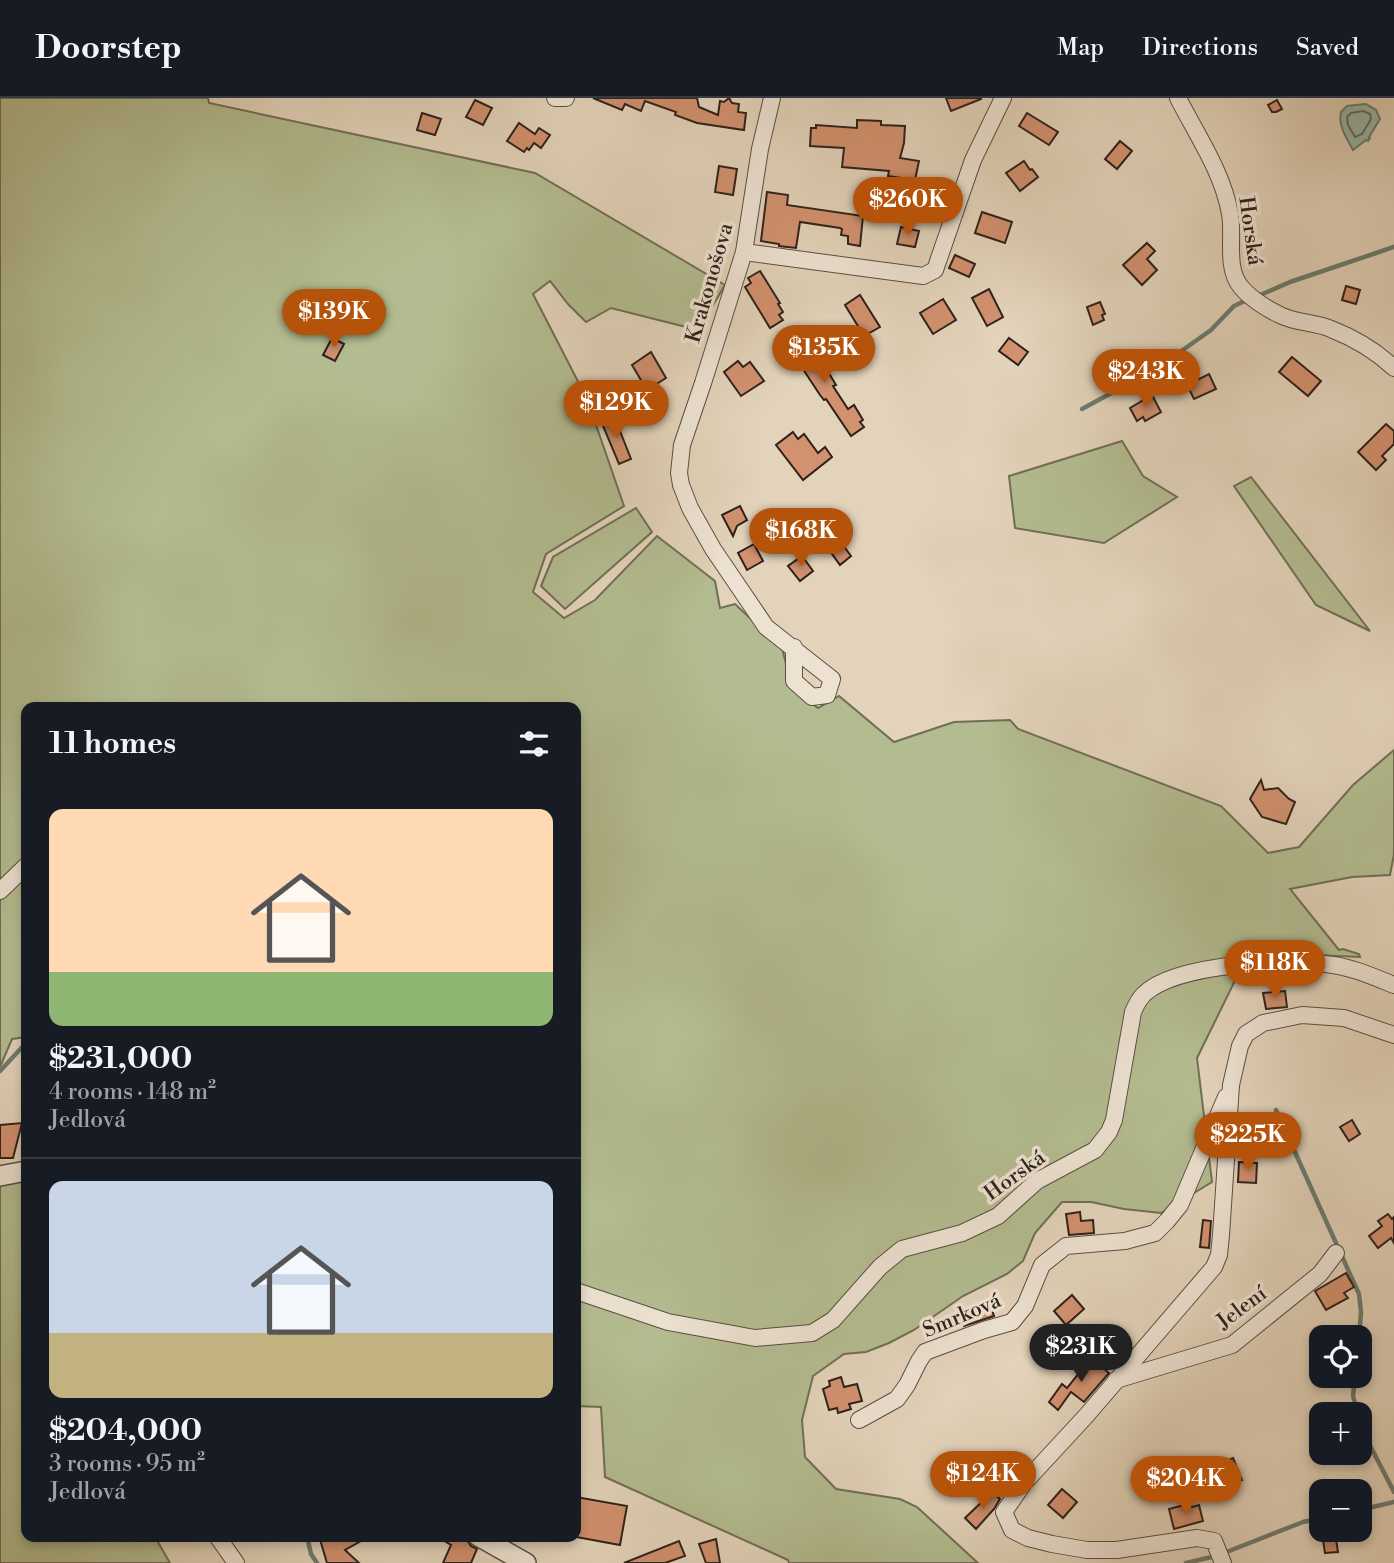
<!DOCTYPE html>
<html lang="en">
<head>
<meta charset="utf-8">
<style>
  :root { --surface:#171b24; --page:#20242c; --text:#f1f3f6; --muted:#9ea1a6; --line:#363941; --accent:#b45309 }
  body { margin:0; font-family:"Libre Bodoni",serif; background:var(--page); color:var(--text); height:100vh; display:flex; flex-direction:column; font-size:26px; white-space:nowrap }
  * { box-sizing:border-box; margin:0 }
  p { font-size:23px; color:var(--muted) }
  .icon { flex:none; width:38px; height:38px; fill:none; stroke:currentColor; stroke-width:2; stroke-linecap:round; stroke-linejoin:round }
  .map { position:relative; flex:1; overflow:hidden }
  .side { position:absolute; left:21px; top:604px; width:560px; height:840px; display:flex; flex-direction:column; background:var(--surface); border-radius:14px; box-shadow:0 4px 10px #0003 }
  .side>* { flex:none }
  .controls { position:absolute; left:1309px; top:1227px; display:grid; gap:14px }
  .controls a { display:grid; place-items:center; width:63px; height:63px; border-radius:14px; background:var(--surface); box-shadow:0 4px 10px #0003; font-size:35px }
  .price { position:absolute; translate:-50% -60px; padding:0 16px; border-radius:24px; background:var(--accent); color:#fff; font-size:23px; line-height:46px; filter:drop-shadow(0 2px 4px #0008) }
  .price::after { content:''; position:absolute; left:50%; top:42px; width:21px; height:16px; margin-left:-10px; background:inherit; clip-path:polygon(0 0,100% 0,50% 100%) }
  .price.current { background:#222; color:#fff }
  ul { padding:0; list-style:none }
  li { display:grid; align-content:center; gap:14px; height:371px; padding:0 28px }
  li+li { border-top:2px solid var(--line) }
  li span { display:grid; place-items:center; height:217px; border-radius:14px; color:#555 }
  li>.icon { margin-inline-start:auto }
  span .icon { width:126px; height:126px; fill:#fffc; stroke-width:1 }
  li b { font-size:30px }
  h2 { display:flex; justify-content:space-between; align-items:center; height:84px; padding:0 28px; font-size:30px }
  header { display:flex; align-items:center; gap:42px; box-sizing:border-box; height:98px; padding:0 35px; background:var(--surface); border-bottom:2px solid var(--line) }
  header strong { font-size:33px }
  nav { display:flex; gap:38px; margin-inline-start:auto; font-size:24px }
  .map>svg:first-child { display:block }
</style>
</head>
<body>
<header>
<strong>Doorstep</strong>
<nav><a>Map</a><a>Directions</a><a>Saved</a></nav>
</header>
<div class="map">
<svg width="1394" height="1465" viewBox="0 0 1394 1465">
  <rect width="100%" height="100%" fill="#e3d3ba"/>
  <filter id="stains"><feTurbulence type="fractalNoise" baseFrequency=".00286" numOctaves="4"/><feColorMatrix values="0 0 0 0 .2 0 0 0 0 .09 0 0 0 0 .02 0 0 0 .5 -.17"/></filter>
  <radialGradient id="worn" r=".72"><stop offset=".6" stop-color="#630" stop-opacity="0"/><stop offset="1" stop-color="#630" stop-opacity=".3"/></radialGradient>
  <g fill="#b3bc90" stroke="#706e56" stroke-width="2">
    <polygon points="0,0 208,0 209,5 535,75 725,187 698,232 611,210 586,224 568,206 550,183 533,196 587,301 624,408 546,456 533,494 564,520 595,502 657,438 715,483 720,510 735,506 782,550 792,590 818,610 839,598 894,644 954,624 1010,622 1018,631 1221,708 1268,755 1299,749 1353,687 1394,652 1394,756 1390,777 1352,779 1290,791 1339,852 1343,851 1359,856 1360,859 1249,854 1197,960 1212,1084 1161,1115 1124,1111 1091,1104 1062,1104 1035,1135 1023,1163 1007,1176 963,1198 914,1232 889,1245 866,1254 844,1256 813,1278 802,1322 805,1359 836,1391 900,1401 917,1409 978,1465 789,1465 788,1462 605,1379 601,1309 576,1308 576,609 26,609 26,939 12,941 0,969"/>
    <polygon points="1122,343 1143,378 1177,399 1104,445 1015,430 1009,378"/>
    <polygon points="1251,379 1370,533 1316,507 1234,388"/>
    <polygon points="636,410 652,434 565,511 541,488 553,459"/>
    <polygon points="26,1081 26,1438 155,1439 170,1465 0,1465 0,1086"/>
  </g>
  <path fill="#97b9a9" stroke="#6d7c71" stroke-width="2" d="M1366 6 1376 12 1380 21 1369 39 1370 40 1368 43 1366 42 1353 52C1346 39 1338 28 1341 14L1347 8Z"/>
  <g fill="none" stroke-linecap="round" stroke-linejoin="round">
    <polygon stroke="#626d62" stroke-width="2" points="1363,13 1370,16 1371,21 1362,36 1355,39 1348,27 1347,19 1351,15"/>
    <g stroke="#6d7c71" stroke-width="4.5">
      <polyline points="1258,198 1290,184 1394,149"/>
      <polyline points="1082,311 1159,269 1211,232 1234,208 1247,202"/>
      <polyline points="0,973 26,945"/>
      <polyline points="1276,1012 1359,1196 1361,1214 1359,1239"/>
      <polyline points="1355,1278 1353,1298 1358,1316"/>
      <polyline points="1360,1323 1363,1334 1394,1394"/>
      <polyline points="1360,1412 1394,1404"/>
      <polyline points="307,1438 311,1456 317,1465"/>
      <polyline points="1224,1455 1303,1424 1321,1420"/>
      <polyline points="1186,1465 1216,1458"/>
    </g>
  </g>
  <g fill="#d2916f" stroke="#2e211c" stroke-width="2">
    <polygon points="593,0 697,0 699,9 718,17 720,3 724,4 729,0 732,5 739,6 738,14 746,15 744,32 697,25 675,17 676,14 645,3 641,13 625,6 622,12"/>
    <polygon points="946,0 981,0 981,1 951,13"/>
    <polygon points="475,2 492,10 483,27 466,19"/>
    <polygon points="1277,2 1282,11 1276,14 1272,14 1268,7"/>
    <polygon points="422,15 441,21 435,37 417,32"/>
    <polygon points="1027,15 1058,34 1049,47 1019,28"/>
    <polygon points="857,22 881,23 881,27 905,28 904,45 900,60 919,63 915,82 888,78 889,73 842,69 844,50 810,48 811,30 816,30 816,27 857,30"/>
    <polygon points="519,25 535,36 539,30 550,37 541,50 534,45 529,52 527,50 524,54 507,43"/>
    <polygon points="1120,43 1132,53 1117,71 1105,61"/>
    <polygon points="1024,63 1030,72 1032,71 1038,79 1020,93 1006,75"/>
    <polygon points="719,68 737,71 733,97 715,94"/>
    <polygon points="767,94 788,97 787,107 863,118 860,148 848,146 848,138 841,137 842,131 840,130 800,124 796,150 779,148 779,146 761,143"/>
    <polygon points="982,114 1012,124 1005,145 975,135"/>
    <polygon points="901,129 919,133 915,149 897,146"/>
    <polygon points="1147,145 1155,153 1147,161 1157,172 1142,187 1123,167"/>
    <polygon points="955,157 975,166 969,179 949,170"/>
    <polygon points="760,173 780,205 778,206 783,214 779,217 783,222 770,230 745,189 751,185 748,180"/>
    <polygon points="1346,188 1360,192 1356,206 1342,202"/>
    <polygon points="989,191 1003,219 987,228 972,200"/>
    <polygon points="860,197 880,229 864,238 845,207"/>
    <polygon points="943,201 956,222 933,236 920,215"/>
    <polygon points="1100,204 1105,216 1102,217 1104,222 1093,227 1087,209"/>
    <polygon points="800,236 809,251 806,253 822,275 827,272 836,287 833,288 848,311 854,307 863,322 860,324 864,329 851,338 826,301 824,302 820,297 799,265 797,267 784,247"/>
    <polygon points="332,240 344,246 335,263 323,257"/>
    <polygon points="1009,240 1028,254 1018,267 999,253"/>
    <polygon points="651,254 666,280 647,292 632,267"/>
    <polygon points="1147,254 1155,268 1143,275 1135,262"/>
    <polygon points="1292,259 1321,283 1308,298 1279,274"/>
    <polygon points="738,263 743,269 750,264 764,283 741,298 724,274"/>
    <polygon points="1209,276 1216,291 1194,301 1187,287"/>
    <polygon points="1152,297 1161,314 1145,323 1143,319 1137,323 1130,310"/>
    <polygon points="614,318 631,361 619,366 601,323"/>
    <polygon points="1386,326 1394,333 1394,346 1382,358 1386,362 1376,372 1358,354"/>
    <polygon points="793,334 798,341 804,336 818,355 825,349 832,359 803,382 776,347"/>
    <polygon points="740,408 747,422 737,428 733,438 722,417"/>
    <polygon points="832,432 851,458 840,467 827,449 830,447 824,439"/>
    <polygon points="754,446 763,463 747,472 738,455"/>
    <polygon points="802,458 813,473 800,483 788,468"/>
    <polygon points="1261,682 1264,692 1278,690 1289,701 1295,704 1286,726 1262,719 1250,701"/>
    <polygon points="1285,893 1287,909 1266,911 1263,895"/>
    <polygon points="1352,1022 1360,1036 1349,1043 1340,1029"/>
    <polygon points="22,1025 13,1060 0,1060 0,1027"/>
    <polygon points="1239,1064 1257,1065 1256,1085 1238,1084"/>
    <polygon points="1080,1114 1081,1123 1093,1122 1094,1135 1069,1137 1066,1116"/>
    <polygon points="1388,1116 1392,1121 1394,1119 1394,1145 1391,1140 1378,1150 1369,1138 1382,1128 1378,1123"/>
    <polygon points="1203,1122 1211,1123 1209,1150 1200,1149"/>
    <polygon points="1346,1175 1354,1189 1344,1195 1348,1200 1326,1212 1315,1193"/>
    <polygon points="1072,1197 1084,1211 1066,1227 1054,1213"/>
    <polygon points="991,1209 994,1218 964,1228 961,1218"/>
    <polygon points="1091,1260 1109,1275 1084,1304 1071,1294 1058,1312 1049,1304 1062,1286 1067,1290"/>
    <polygon points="841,1279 844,1289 857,1286 862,1303 849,1306 851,1311 838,1315 837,1310 829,1312 823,1291 830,1288 829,1283"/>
    <polygon points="1233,1360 1242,1382 1213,1396 1205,1379 1219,1372 1217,1367"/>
    <polygon points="1062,1391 1077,1404 1063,1420 1048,1407"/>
    <polygon points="992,1394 1000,1401 994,1411 976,1431 965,1420"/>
    <polygon points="576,1399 627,1408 620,1447 576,1439"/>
    <polygon points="1188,1406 1190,1406 1192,1409 1199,1407 1203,1423 1174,1431 1169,1411"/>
    <polygon points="319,1438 370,1438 345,1452 359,1465 327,1465"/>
    <polygon points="436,1438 458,1438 467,1442 471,1448 477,1451 471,1465 443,1465 451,1447"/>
    <polygon points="716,1441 720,1465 706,1465 699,1446"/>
    <polygon points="1336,1441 1338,1454 1325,1455 1323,1442"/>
    <polygon points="679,1443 685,1458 665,1465 624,1465"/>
  </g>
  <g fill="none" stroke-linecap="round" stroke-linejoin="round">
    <defs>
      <g id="minor">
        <polyline points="555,0 566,0"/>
        <polyline points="772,0 760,51 744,154 703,285 682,347 679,375 681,387 690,410 713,451 766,529 832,581 827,597 812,599 794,583 794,549"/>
        <path d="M1178 0C1197 37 1223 75 1230 116 1234 139 1225 170 1241 189 1250 200 1267 211 1280 217 1295 225 1315 224 1331 231 1354 240 1376 253 1394 270"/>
        <polyline points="744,154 923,178 935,172 973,62 1003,0"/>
        <polyline points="0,793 26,768"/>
        <path d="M576 1193 668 1224 755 1240 812 1235 833 1222 880 1169 902 1151 962 1135 998 1118 1037 1083 1095 1052 1109 1034 1114 1022 1133 914C1136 907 1139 901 1144 896 1177 865 1289 860 1333 867 1354 870 1374 879 1394 887"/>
        <polyline points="1116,1282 1232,1247 1320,1176 1336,1155"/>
        <polyline points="859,1322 897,1301 907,1287 919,1263 925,1254 984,1232 1012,1224 1025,1208 1042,1167 1066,1148 1125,1143 1155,1135 1167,1123 1180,1107 1226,999"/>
        <polyline points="217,1438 236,1465"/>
        <polyline points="1223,1465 1214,1443 1197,1440 1117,1452 1087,1452 1052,1446 1028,1440 1012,1432 1004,1414 1024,1385 1086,1318 1214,1169 1219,1157 1221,1137 1231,987 1240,948 1246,936 1263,925 1302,917 1344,920 1394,937"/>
      </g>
      <g id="tertiary">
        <polyline points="0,1078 26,1073"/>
        <polyline points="478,1438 526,1465"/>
      </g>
    </defs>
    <use href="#minor" stroke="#5b4e44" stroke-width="18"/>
    <use href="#tertiary" stroke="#5b4e44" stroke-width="22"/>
    <use href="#minor" stroke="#ede2d2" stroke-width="16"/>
    <use href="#tertiary" stroke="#ede2d2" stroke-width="19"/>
  </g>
  <g text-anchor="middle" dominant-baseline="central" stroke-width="7" stroke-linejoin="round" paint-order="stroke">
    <g font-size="21" fill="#2e211c" stroke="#ede2d2">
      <text transform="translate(1250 133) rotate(82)">Horská</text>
      <text transform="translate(710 185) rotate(-74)">Krakonošova</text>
      <text transform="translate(1015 1078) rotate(-36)">Horská</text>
      <text transform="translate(1242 1210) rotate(-37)">Jelení</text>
      <text transform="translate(962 1218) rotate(-23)">Smrková</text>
    </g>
  </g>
  <rect width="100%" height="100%" filter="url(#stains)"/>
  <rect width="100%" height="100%" fill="url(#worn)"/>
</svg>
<div class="controls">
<a><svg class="icon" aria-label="locate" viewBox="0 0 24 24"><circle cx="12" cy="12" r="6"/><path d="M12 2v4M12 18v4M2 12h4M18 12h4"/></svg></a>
<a>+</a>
<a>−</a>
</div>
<b class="price" style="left:908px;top:139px">$260K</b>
<b class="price" style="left:334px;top:251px">$139K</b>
<b class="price" style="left:824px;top:287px">$135K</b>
<b class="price" style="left:1146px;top:311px">$243K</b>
<b class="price" style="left:616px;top:342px">$129K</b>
<b class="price" style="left:801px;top:470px">$168K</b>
<b class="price" style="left:1275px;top:902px">$118K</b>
<b class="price" style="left:1248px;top:1074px">$225K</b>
<b class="price current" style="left:1081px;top:1286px">$231K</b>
<b class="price" style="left:983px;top:1413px">$124K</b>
<b class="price" style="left:1186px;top:1418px">$204K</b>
<section class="side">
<h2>11 homes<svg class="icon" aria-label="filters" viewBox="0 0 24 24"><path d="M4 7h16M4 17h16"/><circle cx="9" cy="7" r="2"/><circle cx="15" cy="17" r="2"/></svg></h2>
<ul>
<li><span style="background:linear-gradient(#ffd9b3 75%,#8fb573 0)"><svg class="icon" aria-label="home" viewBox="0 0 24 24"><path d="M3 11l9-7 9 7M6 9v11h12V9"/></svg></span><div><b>$231,000</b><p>4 rooms · 148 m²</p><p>Jedlová</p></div></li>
<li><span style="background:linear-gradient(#c9d6e8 70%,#c2b280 0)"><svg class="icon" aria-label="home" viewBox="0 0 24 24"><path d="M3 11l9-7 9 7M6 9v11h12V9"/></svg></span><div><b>$204,000</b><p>3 rooms · 95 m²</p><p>Jedlová</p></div></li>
</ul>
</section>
</div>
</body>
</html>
